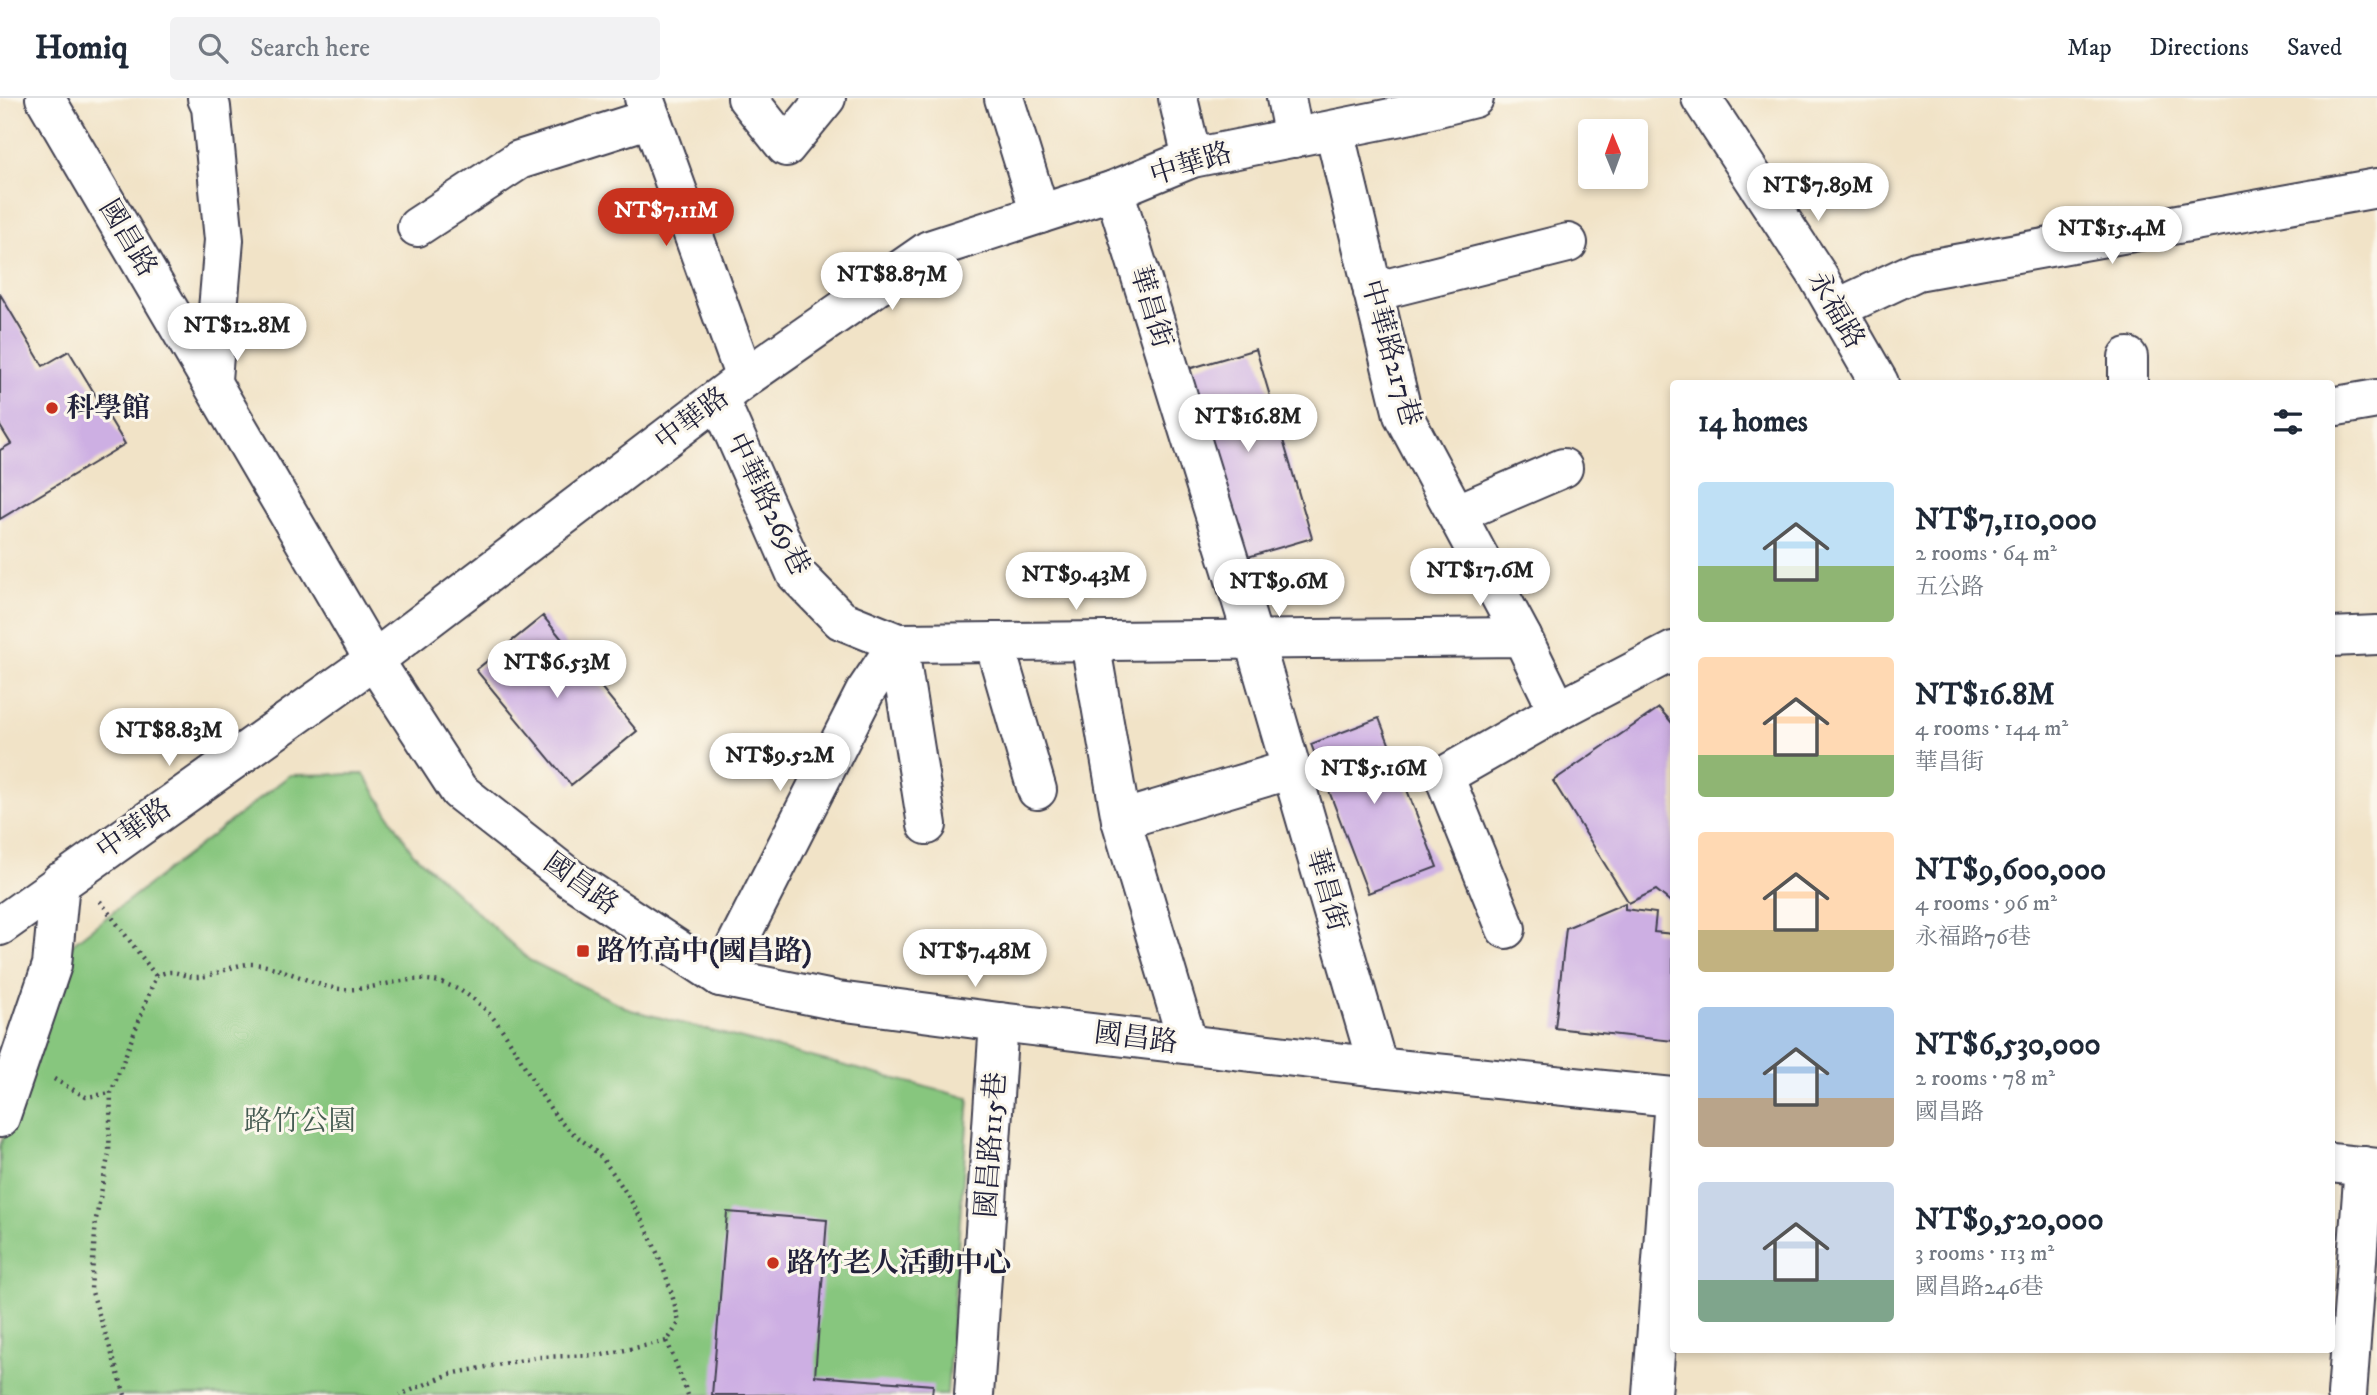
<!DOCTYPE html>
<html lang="en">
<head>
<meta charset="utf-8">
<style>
  :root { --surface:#fff; --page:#f2f2f3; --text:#1f2937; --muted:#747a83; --line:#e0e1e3; --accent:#c8321e }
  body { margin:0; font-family:"IM FELL DW Pica","Noto Serif TC",serif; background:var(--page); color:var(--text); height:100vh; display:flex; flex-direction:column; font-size:26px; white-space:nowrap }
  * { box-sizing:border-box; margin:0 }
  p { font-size:23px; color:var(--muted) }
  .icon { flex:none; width:38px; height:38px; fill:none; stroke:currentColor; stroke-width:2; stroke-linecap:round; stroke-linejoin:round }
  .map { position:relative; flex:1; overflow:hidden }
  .panel { position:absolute; left:1670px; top:282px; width:665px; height:973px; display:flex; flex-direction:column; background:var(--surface); border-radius:7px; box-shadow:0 4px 10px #0003 }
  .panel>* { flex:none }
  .needle { width:46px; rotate:359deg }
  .buttons { position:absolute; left:1578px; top:21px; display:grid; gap:14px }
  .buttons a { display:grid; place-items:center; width:70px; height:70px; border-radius:7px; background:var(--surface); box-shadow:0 4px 10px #0003; font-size:35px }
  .price { position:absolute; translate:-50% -60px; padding:0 16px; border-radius:24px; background:#fff; color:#222; font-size:23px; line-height:46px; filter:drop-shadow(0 2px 4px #0008) }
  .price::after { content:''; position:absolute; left:50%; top:42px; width:21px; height:16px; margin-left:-10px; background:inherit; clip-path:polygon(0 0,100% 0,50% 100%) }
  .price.current { background:var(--accent); color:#fff }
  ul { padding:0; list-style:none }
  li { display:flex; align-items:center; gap:21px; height:175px; padding:0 28px }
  li span { display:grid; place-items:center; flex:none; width:196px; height:140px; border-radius:7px; color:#555 }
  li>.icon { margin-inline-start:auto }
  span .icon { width:84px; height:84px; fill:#fffc; stroke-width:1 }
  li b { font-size:30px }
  h2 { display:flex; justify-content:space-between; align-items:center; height:84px; padding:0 28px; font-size:30px }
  header { display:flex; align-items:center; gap:42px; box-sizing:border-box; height:98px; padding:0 35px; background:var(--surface); border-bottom:2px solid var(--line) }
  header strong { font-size:33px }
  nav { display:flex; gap:38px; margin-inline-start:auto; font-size:24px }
  .search { width:490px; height:63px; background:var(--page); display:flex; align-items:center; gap:18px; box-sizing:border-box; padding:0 24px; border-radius:7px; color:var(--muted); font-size:26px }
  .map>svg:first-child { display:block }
</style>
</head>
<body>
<header>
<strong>Homiq</strong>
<div class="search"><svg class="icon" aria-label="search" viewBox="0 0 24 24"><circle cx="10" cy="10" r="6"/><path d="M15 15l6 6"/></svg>Search here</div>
<nav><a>Map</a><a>Directions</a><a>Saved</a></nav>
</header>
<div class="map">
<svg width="2377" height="1297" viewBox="0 0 2377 1297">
  <rect width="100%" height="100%" fill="#fbf7ec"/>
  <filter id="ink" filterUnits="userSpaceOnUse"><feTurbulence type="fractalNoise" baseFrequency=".0143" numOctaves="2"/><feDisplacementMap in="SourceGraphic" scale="14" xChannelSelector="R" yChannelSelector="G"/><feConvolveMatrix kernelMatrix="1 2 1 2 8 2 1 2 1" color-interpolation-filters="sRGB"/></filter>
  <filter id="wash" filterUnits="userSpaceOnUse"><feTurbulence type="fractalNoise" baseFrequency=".00686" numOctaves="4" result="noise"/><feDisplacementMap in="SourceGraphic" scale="28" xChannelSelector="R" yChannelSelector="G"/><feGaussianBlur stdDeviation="1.57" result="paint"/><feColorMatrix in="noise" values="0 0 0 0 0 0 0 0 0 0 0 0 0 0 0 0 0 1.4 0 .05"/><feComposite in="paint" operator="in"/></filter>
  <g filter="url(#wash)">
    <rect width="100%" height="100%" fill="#f1e3c7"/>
    <polygon fill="#87c67e" stroke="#54745c" stroke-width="2" points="364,676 413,755 529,862 631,912 969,1000 947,1297 0,1297 0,1048 72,846 290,677"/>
    <g id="blocks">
      <g fill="#cdafe3">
        <polygon points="0,196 43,268 69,253 125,346 0,421 0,352 11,346 0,328"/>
        <polygon points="1256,251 1312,440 1241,461 1185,272"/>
        <polygon points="543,518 637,633 571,687 476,572"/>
        <polygon points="1659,610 1673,626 1673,806 1656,792 1629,805 1553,683"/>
        <polygon points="1379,620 1437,769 1368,795 1311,646"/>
        <polygon points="1625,805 1625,811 1656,815 1654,834 1673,836 1673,943 1555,930 1566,830"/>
        <polygon points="727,1114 827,1122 815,1278 933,1287 932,1297 712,1297"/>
      </g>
    </g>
  </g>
  <g filter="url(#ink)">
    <use href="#blocks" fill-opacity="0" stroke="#413f50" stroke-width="2"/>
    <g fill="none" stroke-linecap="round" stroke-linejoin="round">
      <defs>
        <g id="minor">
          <polyline points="45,0 374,562 459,693 571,781 720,879 838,903 999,924 1378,969 1673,999"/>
          <polyline points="207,0 211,9 224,142 212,281"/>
          <polyline points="644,0 745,280"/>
          <polyline points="747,0 786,49 826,0"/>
          <polyline points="1004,0 1040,116"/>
          <polyline points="1178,0 1192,60"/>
          <polyline points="1286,0 1294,40"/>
          <polyline points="1701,0 1816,175 1879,285"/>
          <polyline points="1334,32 1403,317 1522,539"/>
          <polyline points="1114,92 1254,543 1378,969"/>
          <polyline points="417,129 519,62 651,20"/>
          <polyline points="1373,194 1568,145"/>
          <polyline points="1836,211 1917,173 2377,90"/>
          <polyline points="2128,285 2128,259"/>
          <polyline points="719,301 796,476 841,522 898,545 1522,539 1558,613 1673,553"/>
          <polyline points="2331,309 2377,301"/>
          <polyline points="1456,416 1563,370"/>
          <polyline points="2331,539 2377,537"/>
          <polyline points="994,544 1037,692"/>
          <polyline points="1090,544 1121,722 1188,946"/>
          <polyline points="898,545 927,727"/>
          <polyline points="1121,722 1292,671"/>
          <polyline points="0,828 374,562 745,280 929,152 1114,92 1192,60 1411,16 1474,0"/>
          <polyline points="1506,831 1444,678 1558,613"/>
          <polyline points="720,879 865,594 898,545"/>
          <polyline points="0,1020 52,867 60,784"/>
          <polyline points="2331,1065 2377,1070"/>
          <polyline points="974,1297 999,924"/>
          <polyline points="1652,1297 1673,1015"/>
          <polyline points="2347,1297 2364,1068"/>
        </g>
      </defs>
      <use href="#minor" stroke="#413f50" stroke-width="42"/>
      <g stroke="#413f50" stroke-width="4.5" stroke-dasharray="2 5" stroke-linecap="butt">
        <polyline points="100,803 156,878"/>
        <polyline points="54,981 86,999 111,995"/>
        <polyline points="667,1243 688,1297"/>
        <path d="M125 1297 91 1191 96 1121 109 1054 111 995 156 878C176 869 177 878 196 879 216 879 234 865 252 866 278 867 304 883 329 889 370 900 408 868 453 889 509 914 523 980 561 1024 573 1038 592 1047 604 1063 640 1110 667 1167 679 1225L667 1243 602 1257 539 1259 450 1276 400 1297"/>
      </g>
      <use href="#minor" stroke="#fff" stroke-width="38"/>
    </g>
  </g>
  <g fill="#c8321e" stroke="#fbf7ec" stroke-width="2.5">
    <circle cx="52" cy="310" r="7"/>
    <rect x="576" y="846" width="14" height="14" rx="3.5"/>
    <circle cx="773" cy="1165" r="7"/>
  </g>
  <g text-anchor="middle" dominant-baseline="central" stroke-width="6" stroke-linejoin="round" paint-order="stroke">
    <g font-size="28" fill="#22223b" stroke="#fbf7ec">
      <text transform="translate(1191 66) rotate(-17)">中華路</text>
      <text transform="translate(128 140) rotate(59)">國昌路</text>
      <text transform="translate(1151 209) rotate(73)">華昌街</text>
      <text transform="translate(1836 212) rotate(60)">永福路</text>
      <text transform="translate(1391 255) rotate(74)">中華路217巷</text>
      <text transform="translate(692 321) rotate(-37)">中華路</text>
      <text transform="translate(768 406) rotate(64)">中華路269巷</text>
      <text transform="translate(134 731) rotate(-35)">中華路</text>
      <text transform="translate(581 786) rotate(36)">國昌路</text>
      <text transform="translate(1327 792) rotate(74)">華昌街</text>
      <text transform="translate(1136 940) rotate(7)">國昌路</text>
      <text transform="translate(991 1047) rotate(-86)">國昌路115巷</text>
    </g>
    <g font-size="28" font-weight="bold" fill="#22223b" stroke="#fbf7ec" text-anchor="start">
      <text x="66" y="310">科學館</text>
      <text x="597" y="853">路竹高中(國昌路)</text>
      <text x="787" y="1165">路竹老人活動中心</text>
    </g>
    <g font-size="28" fill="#455b52" stroke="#fbf7ec">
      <text x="300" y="1023">路竹公園</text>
    </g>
  </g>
</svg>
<div class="buttons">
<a><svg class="needle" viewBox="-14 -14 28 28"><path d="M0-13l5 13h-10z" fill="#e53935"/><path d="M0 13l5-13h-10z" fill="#747a83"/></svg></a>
</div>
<b class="price" style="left:1818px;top:125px">NT$7.89M</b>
<b class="price current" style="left:666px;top:150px">NT$7.11M</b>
<b class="price" style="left:2112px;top:168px">NT$15.4M</b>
<b class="price" style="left:892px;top:214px">NT$8.87M</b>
<b class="price" style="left:237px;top:265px">NT$12.8M</b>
<b class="price" style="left:1248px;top:356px">NT$16.8M</b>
<b class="price" style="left:1480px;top:510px">NT$17.6M</b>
<b class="price" style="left:1076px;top:514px">NT$9.43M</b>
<b class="price" style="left:1279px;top:521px">NT$9.6M</b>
<b class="price" style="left:557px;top:602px">NT$6.53M</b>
<b class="price" style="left:169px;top:670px">NT$8.83M</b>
<b class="price" style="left:780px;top:695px">NT$9.52M</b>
<b class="price" style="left:1374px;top:708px">NT$5.16M</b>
<b class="price" style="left:975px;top:891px">NT$7.48M</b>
<section class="panel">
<h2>14 homes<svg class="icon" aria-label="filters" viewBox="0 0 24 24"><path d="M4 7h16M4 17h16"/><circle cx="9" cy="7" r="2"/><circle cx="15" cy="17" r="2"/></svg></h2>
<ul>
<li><span style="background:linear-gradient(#bfe0f5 60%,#8fb573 0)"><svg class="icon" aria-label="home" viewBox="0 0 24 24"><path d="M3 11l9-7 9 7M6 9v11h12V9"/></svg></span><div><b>NT$7,110,000</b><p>2 rooms · 64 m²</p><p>五公路</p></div></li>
<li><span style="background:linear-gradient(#ffd9b3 70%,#8fb573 0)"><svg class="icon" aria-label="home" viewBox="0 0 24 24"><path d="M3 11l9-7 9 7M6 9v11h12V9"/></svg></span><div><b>NT$16.8M</b><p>4 rooms · 144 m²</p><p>華昌街</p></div></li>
<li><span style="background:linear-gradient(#ffd9b3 70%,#c2b280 0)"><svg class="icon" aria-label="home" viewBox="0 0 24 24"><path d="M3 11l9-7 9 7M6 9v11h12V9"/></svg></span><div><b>NT$9,600,000</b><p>4 rooms · 96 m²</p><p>永福路76巷</p></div></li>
<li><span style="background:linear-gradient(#a9c7e8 65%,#b9a48a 0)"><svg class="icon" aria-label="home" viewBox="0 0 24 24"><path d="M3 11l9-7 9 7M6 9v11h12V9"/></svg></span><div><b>NT$6,530,000</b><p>2 rooms · 78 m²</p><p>國昌路</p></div></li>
<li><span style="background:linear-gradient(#c9d6e8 70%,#7fa58c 0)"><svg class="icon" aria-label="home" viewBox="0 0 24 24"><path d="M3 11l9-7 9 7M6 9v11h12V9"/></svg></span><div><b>NT$9,520,000</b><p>3 rooms · 113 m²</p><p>國昌路246巷</p></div></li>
</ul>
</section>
</div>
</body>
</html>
